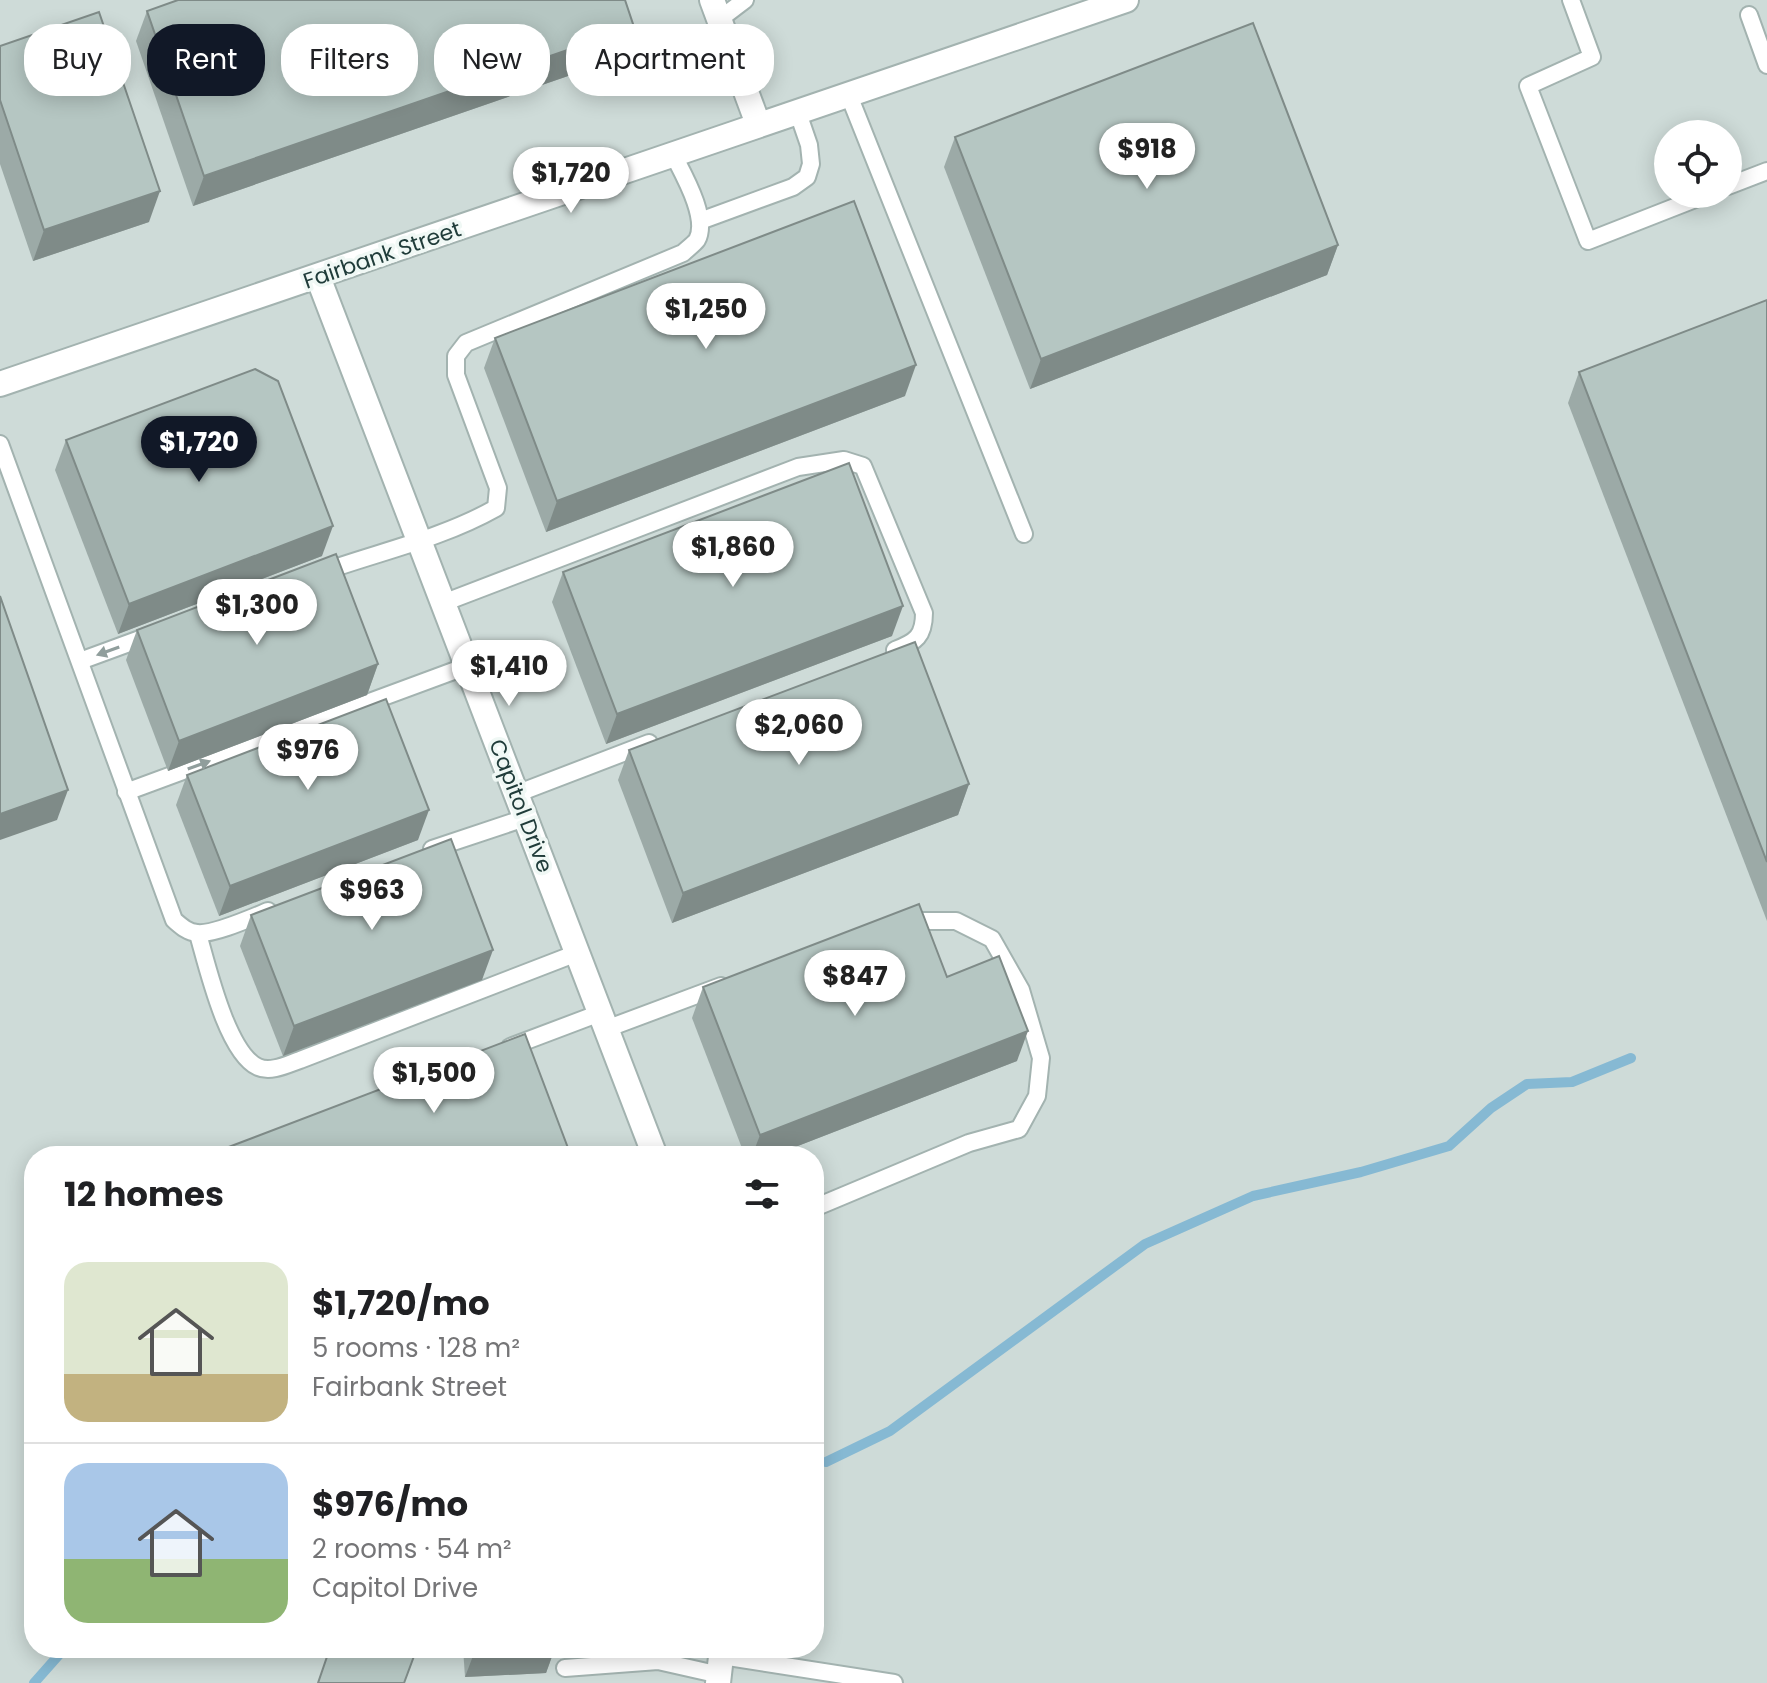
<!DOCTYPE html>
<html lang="en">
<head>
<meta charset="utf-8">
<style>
  :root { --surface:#fff; --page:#f2f2f2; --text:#202124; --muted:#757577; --line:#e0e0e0; --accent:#111827 }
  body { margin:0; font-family:Poppins,sans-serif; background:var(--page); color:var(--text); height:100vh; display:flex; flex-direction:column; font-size:30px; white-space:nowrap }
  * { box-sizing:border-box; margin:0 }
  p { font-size:26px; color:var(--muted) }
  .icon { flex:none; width:44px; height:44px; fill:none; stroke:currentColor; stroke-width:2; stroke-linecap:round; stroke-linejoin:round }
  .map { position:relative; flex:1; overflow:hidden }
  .panel { position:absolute; left:24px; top:1146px; width:800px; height:512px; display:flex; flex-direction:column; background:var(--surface); border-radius:32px; box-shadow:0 4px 20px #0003 }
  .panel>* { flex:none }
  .top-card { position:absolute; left:24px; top:24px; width:800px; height:72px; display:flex; gap:16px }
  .fabs { position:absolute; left:1654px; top:120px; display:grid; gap:16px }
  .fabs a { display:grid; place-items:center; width:88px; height:88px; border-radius:50%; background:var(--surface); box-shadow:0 4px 20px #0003; font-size:40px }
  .price { position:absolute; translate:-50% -68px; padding:0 18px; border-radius:28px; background:#fff; color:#222; font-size:26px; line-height:52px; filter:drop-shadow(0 2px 4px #0008) }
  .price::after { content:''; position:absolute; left:50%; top:48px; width:24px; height:18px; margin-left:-12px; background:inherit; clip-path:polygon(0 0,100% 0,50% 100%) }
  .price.active { background:var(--accent); color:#fff }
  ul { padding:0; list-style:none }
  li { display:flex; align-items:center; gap:24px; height:200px; padding:0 40px }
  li+li { border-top:2px solid var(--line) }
  li span { display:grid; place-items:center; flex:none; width:224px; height:160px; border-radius:24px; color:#555 }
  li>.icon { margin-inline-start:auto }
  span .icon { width:96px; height:96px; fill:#fffc; stroke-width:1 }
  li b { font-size:34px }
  h2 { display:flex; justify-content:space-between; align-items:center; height:96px; padding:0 40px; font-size:34px }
  .tag { padding:0 28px; border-radius:32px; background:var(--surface); box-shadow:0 4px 20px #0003; font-size:28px; line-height:72px }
  .tag.active { background:var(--accent); color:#fff }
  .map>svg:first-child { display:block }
</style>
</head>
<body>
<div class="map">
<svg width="1767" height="1683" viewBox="0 0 1767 1683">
  <rect width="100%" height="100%" fill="#e0ebe8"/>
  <path fill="#cedbd8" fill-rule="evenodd" d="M0 0H1767V1683H0ZM1668 134H1728V194H1668ZM34 1156H814V1648H34Z"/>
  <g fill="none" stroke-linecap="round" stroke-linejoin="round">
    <g stroke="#86b9d3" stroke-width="10">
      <polyline points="826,1462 890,1431 1145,1244 1253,1196 1361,1172 1449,1146 1491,1108 1527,1084 1572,1082 1631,1058"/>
      <polyline points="34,1683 65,1648"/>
    </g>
    <defs>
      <g id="service">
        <polyline points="1571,0 1592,57 1528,86 1588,241 1708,194"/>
        <polyline points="1749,15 1767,65"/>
        <polyline points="720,19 745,0"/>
        <polyline points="848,93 1024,534"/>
        <polyline points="1728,186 1767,171"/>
        <polyline points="700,221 793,187 807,177 811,164 809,145 797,110"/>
        <path d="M0 444 174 920C181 926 187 932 197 933 213 935 251 918 268 911"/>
        <path d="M320 573C378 552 441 539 496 508L498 488 456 375V356L466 343 683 253C686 250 694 244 697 240 709 218 683 174 673 154"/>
        <path d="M443 603 798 467 844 460 863 466 924 613C924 636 916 642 895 650"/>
        <polyline points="80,661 151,635"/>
        <polyline points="126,792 467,666"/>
        <polyline points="516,794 649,743"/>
        <polyline points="432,849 525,818"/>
        <path d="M198 934C207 965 227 1053 258 1067 271 1073 288 1064 300 1060L577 953"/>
        <polyline points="606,1029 721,986"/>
        <polyline points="510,1047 600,1013"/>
        <polyline points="814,1208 969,1143 1019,1129 1037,1096 1041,1058 1021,990 992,939 956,921 921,921 906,925"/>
        <polyline points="722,1656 894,1683"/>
        <polyline points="565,1668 658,1661 720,1675"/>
      </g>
      <g id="minor">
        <polyline points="712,0 758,124"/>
        <polyline points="318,277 655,1156"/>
        <path d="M0 384C376 257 750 125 1126 0"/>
        <polyline points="718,1683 722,1648"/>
      </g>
    </defs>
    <use href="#service" stroke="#a3b3b0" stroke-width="20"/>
    <use href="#minor" stroke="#a3b3b0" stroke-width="28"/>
    <use href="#service" stroke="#fff" stroke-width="16"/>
    <use href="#minor" stroke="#fff" stroke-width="24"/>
  </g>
  <g fill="#9caaa7">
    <polygon points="147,11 623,57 193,206 136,41"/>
    <polygon points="0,46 149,222 33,261 0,164"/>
    <polygon points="955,137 1338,245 1327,275 1030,389 944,167"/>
    <polygon points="1767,300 1767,921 1568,403 1579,372"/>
    <polygon points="495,338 905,396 546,532 484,368"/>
    <polygon points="66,440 322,556 118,634 55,470"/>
    <polygon points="563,572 892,636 606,744 552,602"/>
    <polygon points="137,630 378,664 367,695 168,771 126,660"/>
    <polygon points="629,750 969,784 958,815 672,923 618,780"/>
    <polygon points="187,775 418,840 219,916 176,805"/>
    <polygon points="251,915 482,980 283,1056 240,946"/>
    <polygon points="947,977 1017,1061 772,1156 745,1156 692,1018 703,987"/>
    <polygon points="463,1648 555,1648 546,1673 465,1677"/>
  </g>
  <g fill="#7f8b88">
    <polygon points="634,27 623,57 193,206 204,176"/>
    <polygon points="160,191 149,222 33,261 44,230"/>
    <polygon points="1338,245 1327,275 1030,389 1041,359"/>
    <polygon points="916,365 905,396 546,532 557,501"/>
    <polygon points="333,526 322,556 118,634 129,604"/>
    <polygon points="903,606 892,636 606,744 617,714"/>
    <polygon points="378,664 367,695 168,771 179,741"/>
    <polygon points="969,784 958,815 672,923 683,893"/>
    <polygon points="68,790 57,820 0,840 0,814"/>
    <polygon points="429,810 418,840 219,916 230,886"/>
    <polygon points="493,950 482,980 283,1056 294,1026"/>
    <polygon points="1028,1031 1017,1061 772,1156 752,1156 760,1135"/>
    <polygon points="476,1648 555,1648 546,1673 465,1677"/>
  </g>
  <g fill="#b5c6c2" stroke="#7f8b88" stroke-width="2">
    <polygon points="178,0 625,0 634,27 204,176 147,11"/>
    <polygon points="99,12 160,191 44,230 0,100 0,46"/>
    <polygon points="1253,23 1338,245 1041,359 955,137"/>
    <polygon points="854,201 916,365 557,501 495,338"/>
    <polygon points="1767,300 1767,862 1579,372"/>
    <polygon points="255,369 278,381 333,526 129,604 66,440"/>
    <polygon points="849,463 903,606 617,714 563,572"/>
    <polygon points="336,554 378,664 179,741 137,630"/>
    <polygon points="0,596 68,790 0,814"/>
    <polygon points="915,642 969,784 683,893 629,750"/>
    <polygon points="386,699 429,810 230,886 187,775"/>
    <polygon points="451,839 493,950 294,1026 251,915"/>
    <polygon points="919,904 947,977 999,956 1028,1031 760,1135 703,987"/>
    <polygon points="525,1034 571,1156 205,1156"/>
    <polygon points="330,1648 417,1648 404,1683 318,1683"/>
  </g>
  <defs><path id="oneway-solid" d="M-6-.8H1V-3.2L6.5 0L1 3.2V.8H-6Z" transform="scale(2)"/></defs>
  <g fill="#909e9c">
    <use href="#oneway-solid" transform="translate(108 651) rotate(160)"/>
    <use href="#oneway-solid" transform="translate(199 765) rotate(-20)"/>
  </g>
  <g text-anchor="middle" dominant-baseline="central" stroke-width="7" stroke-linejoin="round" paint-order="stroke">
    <g font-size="22" fill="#203c3a" stroke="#f0f8f5">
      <text transform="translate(382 255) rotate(-19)">Fairbank Street</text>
      <text transform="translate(521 806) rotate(69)">Capitol Drive</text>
    </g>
  </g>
</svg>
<div class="fabs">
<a><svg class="icon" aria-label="locate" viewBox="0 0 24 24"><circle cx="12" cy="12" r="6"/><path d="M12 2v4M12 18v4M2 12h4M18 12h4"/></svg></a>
</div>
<b class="price" style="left:1147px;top:191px">$918</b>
<b class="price" style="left:571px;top:215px">$1,720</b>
<b class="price" style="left:706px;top:351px">$1,250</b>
<b class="price active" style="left:199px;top:484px">$1,720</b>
<b class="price" style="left:733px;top:589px">$1,860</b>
<b class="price" style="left:257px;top:647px">$1,300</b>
<b class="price" style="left:509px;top:708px">$1,410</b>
<b class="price" style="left:799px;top:767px">$2,060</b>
<b class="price" style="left:308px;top:792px">$976</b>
<b class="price" style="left:372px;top:932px">$963</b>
<b class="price" style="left:855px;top:1018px">$847</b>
<b class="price" style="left:434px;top:1115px">$1,500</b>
<div class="top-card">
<a class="tag">Buy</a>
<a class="tag active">Rent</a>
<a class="tag">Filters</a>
<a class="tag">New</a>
<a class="tag">Apartment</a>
</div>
<section class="panel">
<h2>12 homes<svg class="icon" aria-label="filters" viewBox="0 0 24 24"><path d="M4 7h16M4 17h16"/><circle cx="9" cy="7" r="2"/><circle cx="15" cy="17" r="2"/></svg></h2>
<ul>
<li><span style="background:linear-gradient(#dfe7d0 70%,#c2b280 0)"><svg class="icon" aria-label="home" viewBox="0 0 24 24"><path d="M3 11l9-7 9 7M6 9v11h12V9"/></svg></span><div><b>$1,720/mo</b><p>5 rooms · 128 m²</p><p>Fairbank Street</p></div></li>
<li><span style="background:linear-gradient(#a9c7e8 60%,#8fb573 0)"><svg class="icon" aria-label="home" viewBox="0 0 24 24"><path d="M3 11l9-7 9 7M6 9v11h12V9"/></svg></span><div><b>$976/mo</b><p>2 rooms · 54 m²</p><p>Capitol Drive</p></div></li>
</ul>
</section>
</div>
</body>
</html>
